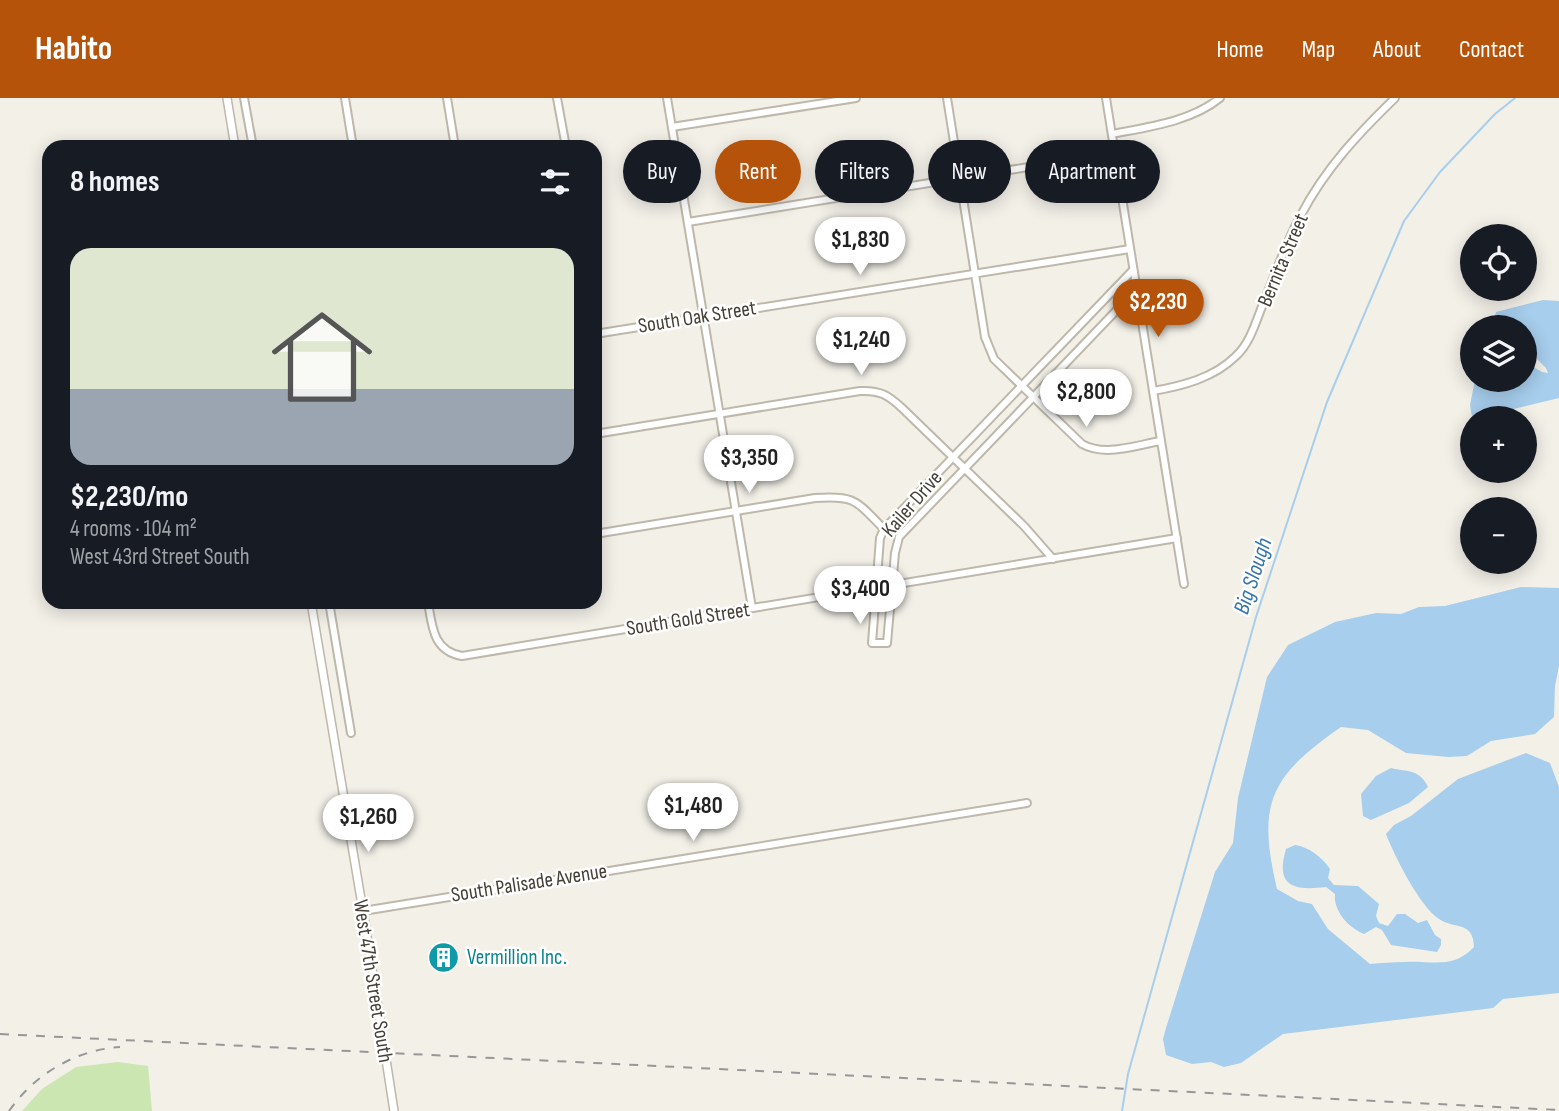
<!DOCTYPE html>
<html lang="en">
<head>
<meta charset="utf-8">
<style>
  :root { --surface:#171b24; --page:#242831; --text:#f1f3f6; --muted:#9ea1a6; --accent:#b45309 }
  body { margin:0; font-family:"Sofia Sans Condensed",sans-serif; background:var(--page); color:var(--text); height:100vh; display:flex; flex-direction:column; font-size:26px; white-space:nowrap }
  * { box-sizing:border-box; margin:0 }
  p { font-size:23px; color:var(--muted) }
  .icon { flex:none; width:38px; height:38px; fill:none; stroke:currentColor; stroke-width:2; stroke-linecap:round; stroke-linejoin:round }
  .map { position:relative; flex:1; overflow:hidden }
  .panel { position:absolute; left:42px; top:42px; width:560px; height:469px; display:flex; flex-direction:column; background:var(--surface); border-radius:21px; box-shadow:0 4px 18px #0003 }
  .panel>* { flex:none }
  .hud { position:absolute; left:623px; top:42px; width:665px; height:63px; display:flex; gap:14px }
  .buttons { position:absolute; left:1460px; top:126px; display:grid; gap:14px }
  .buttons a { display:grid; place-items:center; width:77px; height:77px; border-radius:50%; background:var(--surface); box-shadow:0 4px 18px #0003; font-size:35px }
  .price { position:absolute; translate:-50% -60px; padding:0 16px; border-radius:24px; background:#fff; color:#222; font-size:23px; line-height:46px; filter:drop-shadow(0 2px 4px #0008) }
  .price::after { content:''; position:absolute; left:50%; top:42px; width:21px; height:16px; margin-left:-10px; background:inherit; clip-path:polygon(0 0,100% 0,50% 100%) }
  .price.selected { background:var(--accent); color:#fff }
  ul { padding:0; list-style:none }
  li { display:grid; align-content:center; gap:14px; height:371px; padding:0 28px }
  li span { display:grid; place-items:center; height:217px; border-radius:21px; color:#555 }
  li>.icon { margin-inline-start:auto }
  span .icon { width:126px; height:126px; fill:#fffc; stroke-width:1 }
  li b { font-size:30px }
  h2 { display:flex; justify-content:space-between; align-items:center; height:84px; padding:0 28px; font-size:30px }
  .pill { padding:0 24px; border-radius:32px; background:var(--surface); box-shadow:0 4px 18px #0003; font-size:24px; line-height:63px }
  .pill.selected { background:var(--accent); color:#fff }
  header { display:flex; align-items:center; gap:42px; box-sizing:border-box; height:98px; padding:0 35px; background:var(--accent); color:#fff }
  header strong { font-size:33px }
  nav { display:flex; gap:38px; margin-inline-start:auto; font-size:24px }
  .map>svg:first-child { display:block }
</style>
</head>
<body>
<header>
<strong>Habito</strong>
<nav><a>Home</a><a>Map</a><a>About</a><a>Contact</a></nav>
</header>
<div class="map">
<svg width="1559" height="1013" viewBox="0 0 1559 1013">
  <rect width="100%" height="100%" fill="#f3f0e8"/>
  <polygon fill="#cce6b2" points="118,964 148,968 152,1013 22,1013 42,991 76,969"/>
  <g fill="#a7ceed">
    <polygon points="1543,202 1559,203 1559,300 1497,315 1491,320 1472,319 1470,307 1475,282 1524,282 1525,264 1542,274 1548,275 1546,270 1524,248 1524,229 1491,229 1496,214"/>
    <path d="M1521 489 1559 490V568L1555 588 1554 619 1535 636 1491 643 1467 658 1448 659 1406 655 1368 632 1341 629C1269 679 1257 706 1277 791L1298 803 1312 806 1328 831 1370 866C1381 865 1393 864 1404 864 1432 862 1452 872 1474 849 1473 822 1455 832 1439 821 1420 809 1394 757 1386 736L1394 727 1411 718 1458 681 1526 655 1550 665 1559 689V895L1503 901 1493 910 1283 936 1241 965 1224 969 1211 964 1192 966 1166 957 1163 941 1166 930 1215 774 1233 745 1238 700 1267 579 1288 547 1335 524 1376 515 1401 516 1419 509 1445 508Z"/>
    <path d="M1391 670C1407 674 1420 671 1428 689L1409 705 1371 722 1363 718 1361 696 1376 678Z"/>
    <path d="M1295 747C1309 749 1322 759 1330 771L1328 780 1334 787 1358 788 1379 806 1376 818 1379 825 1388 828 1397 816H1405L1418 825 1427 822 1435 837 1441 841V847L1437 854 1391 847 1382 832 1376 829 1364 836C1349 830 1333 813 1335 796L1326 789C1293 793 1275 788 1286 751Z"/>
  </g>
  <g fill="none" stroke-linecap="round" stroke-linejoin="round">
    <polyline stroke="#a7ceed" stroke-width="2" points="1122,1013 1128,976 1256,519 1327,304 1404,123 1440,74 1495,16 1515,0"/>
    <defs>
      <g id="minor">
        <polyline points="244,0 253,49"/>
        <polyline points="345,0 353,49"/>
        <polyline points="447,0 455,49"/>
        <polyline points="557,0 566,49"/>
        <polyline points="667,0 752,510"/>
        <path d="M947 0 985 239 994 261 1082 346C1105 359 1136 347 1161 343"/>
        <polyline points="1106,0 1184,486"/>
        <polyline points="672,29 856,0"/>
        <path d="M1112 36C1148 29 1190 24 1220 0"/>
        <polyline points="688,124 1115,55"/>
        <polyline points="1133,172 884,431 880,440 872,545 887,545 895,455 899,439 1136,192"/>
        <polyline points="595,236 1130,151"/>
        <path d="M1153 293C1182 288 1214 280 1236 258 1249 246 1255 227 1261 211 1274 180 1285 146 1301 117 1325 71 1358 36 1395 0"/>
        <path d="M595 336 860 293C880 292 888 297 902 310L1024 428 1053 461"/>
        <path d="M595 436 815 400C856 397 856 403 884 431"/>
        <polyline points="329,504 351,635"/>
        <path d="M428 504C432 528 433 553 462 558L1177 440"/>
        <polyline points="363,813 1027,705"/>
      </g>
      <g id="tertiary">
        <polyline points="227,0 235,49"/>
        <polyline points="311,504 363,813 394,1013"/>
      </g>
    </defs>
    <use href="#minor" stroke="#beb8ab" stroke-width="10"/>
    <use href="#tertiary" stroke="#beb8ab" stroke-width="10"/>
    <use href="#minor" stroke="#fff" stroke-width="6"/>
    <use href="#tertiary" stroke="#fff" stroke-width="7"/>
    <g stroke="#979797" stroke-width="2" stroke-dasharray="9 9" stroke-linecap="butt">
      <polyline points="0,936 1559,1012"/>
      <path d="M9 1013C35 976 75 952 120 949"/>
    </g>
  </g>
  <defs>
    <symbol id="building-disc" viewBox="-11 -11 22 22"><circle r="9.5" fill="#0f9aa8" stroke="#fff"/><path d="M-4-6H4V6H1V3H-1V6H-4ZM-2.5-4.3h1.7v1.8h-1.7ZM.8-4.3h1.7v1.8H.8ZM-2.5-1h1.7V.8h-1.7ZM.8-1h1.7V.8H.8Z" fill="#fff"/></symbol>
  </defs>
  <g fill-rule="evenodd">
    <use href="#building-disc" x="426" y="842" width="35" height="35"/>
  </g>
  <g text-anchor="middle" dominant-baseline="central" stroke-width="5" stroke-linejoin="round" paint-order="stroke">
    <g font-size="21" fill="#464137" stroke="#fff">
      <text transform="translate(1283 162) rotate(-67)">Bernita Street</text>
      <text transform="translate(697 219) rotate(-9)">South Oak Street</text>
      <text transform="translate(912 406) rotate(-49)">Kailer Drive</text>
      <text transform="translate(688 521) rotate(-9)">South Gold Street</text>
      <text transform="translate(529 785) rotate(-9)">South Palisade Avenue</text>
      <text transform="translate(373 883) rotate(81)">West 47th Street South</text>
    </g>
    <g font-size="21" fill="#0d838f" stroke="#fff" text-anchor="start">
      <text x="467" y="859">Vermillion Inc.</text>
    </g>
    <g font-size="23" font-style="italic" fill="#3475ae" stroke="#fff">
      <text transform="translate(1253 478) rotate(-72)">Big Slough</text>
    </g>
  </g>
</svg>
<div class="buttons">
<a><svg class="icon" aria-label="locate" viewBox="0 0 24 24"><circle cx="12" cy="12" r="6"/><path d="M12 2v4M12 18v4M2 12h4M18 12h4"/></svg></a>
<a><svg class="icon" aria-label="layers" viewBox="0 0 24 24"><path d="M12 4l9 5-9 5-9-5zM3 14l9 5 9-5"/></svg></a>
<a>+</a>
<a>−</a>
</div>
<b class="price" style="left:860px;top:179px">$1,830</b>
<b class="price selected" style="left:1158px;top:241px">$2,230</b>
<b class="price" style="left:861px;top:279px">$1,240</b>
<b class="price" style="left:1086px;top:331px">$2,800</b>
<b class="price" style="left:749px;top:397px">$3,350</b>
<b class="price" style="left:860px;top:528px">$3,400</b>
<b class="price" style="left:693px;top:745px">$1,480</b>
<b class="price" style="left:368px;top:756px">$1,260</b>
<div class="hud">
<a class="pill">Buy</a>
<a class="pill selected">Rent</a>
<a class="pill">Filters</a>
<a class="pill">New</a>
<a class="pill">Apartment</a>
</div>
<section class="panel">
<h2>8 homes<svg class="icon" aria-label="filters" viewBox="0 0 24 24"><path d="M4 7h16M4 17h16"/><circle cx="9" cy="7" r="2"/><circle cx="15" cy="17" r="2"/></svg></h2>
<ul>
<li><span style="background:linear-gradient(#dfe7d0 65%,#9aa5b1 0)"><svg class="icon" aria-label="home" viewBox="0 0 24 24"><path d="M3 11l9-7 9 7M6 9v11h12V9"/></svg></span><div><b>$2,230/mo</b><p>4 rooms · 104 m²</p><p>West 43rd Street South</p></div></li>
</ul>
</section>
</div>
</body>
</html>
